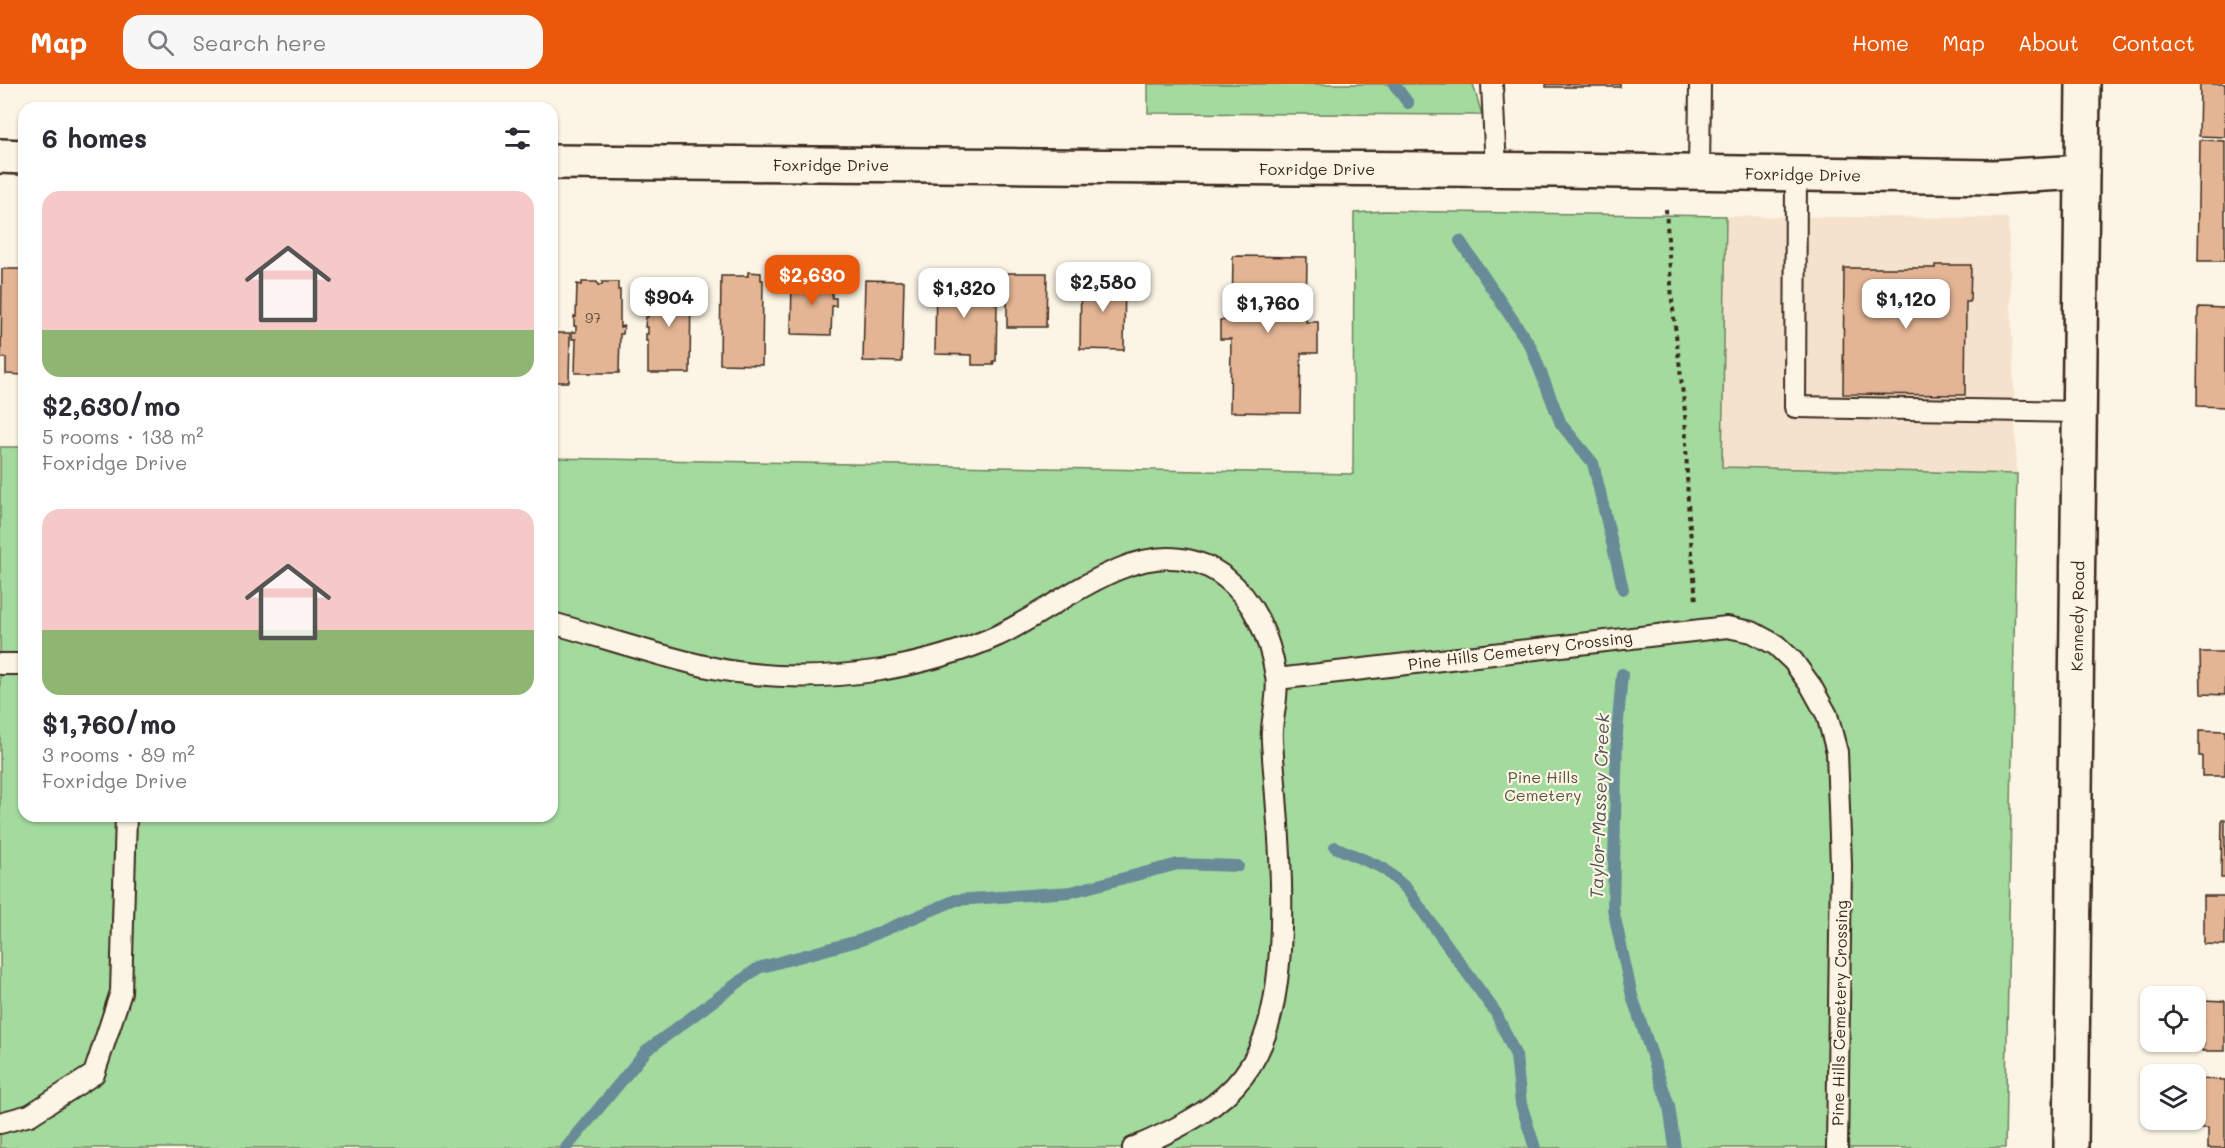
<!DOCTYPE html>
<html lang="en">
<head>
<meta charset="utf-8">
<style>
  :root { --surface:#fff; --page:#f7f7f7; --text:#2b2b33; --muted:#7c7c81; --accent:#ea580c }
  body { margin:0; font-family:Mali,sans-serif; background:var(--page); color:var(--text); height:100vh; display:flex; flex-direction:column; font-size:22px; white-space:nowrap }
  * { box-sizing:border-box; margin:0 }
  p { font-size:20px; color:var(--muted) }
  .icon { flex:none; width:33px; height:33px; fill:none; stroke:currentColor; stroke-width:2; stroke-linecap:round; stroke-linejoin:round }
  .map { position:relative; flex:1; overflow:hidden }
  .details { position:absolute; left:18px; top:18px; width:540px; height:720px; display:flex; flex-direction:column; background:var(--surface); border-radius:18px; box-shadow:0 2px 4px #0004 }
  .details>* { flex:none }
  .fabs { position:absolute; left:2140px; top:902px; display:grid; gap:12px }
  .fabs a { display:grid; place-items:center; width:66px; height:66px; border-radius:12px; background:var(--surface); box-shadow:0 2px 4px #0004; font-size:30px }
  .price { position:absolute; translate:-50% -51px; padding:0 14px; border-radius:12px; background:#fff; color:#222; font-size:20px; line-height:39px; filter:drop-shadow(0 2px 3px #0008) }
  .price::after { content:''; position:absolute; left:50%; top:36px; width:18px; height:14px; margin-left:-9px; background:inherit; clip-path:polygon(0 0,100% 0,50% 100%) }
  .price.current { background:var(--accent); color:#fff }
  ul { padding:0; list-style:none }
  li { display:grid; align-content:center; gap:12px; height:318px; padding:0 24px }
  li span { display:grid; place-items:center; height:186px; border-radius:18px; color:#555 }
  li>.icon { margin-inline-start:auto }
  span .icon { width:108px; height:108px; fill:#fffc; stroke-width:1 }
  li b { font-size:26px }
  h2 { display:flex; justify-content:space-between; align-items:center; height:72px; padding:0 24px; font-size:26px }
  header { display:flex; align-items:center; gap:36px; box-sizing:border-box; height:84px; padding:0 30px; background:var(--accent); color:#fff }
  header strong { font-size:28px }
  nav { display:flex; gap:33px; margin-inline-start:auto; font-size:21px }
  .search { width:420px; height:54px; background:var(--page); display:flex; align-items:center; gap:15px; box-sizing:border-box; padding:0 21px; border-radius:18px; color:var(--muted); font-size:22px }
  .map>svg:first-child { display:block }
</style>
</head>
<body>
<header>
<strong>Map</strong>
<div class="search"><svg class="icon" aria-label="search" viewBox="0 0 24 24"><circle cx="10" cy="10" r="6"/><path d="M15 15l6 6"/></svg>Search here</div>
<nav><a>Home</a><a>Map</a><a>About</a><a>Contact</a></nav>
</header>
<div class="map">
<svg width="2225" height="1064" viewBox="0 0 2225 1064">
  <rect width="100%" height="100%" fill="#fcf5e5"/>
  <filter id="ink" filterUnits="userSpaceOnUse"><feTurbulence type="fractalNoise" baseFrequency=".0167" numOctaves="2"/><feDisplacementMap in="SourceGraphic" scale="12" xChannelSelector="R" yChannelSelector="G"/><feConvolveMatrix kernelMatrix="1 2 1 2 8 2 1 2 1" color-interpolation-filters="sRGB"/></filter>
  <g filter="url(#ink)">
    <polygon fill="#f5e2cd" points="1726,132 2008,134 2017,390 1722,383"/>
    <g fill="#a3da9e" stroke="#6f825e" stroke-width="1.5">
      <polygon points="1148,0 1473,0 1482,31 1148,29"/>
      <polygon points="1383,127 1726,132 1722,383 2017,390 2005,1064 0,1064 0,363 24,363 24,732 552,732 552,374 1353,390 1354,129"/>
    </g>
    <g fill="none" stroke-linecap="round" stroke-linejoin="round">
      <g stroke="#698b98" stroke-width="12">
        <polyline points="1394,0 1408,19"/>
        <polyline points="1460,157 1531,263 1561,340 1593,379 1623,505"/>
        <polyline points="1622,590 1617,649 1613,825 1632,912 1669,1022 1675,1064"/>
        <polyline points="1335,763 1383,784 1406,804 1496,929 1516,972 1521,1020 1535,1064"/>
        <polyline points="566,1064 647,966 758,884 861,856 956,816 1071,808 1178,780 1238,782"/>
      </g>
    </g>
    <g fill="#e4b595" stroke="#3b2a1e" stroke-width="1.5">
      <rect x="1546" y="0" width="74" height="3"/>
      <polygon points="2200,0 2225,0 2225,53 2199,52"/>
      <polygon points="2203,56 2225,57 2225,177 2198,177 2200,57"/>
      <polygon points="1233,172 1307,173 1306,238 1318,238 1318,269 1301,269 1300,329 1230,328 1231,255 1220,255 1220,236 1232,237"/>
      <polygon points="1935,181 1971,181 1970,218 1966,218 1965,311 1843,310 1844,184 1935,184"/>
      <polygon points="2,185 24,185 24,291 6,290 6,274 1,274"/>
      <polygon points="748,188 761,189 761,196 763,196 762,281 720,280 721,192 748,192"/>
      <polygon points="936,188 976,189 975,215 994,215 995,220 997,219 996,277 993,277 994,281 972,281 972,271 935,270"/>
      <polygon points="1111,188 1125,188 1124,266 1080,265 1081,194 1111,194"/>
      <polygon points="1007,189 1047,189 1046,243 1007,243"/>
      <polygon points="826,190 832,190 832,214 836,214 836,222 832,222 831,251 791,250 792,194 826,195"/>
      <polygon points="865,196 904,197 902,278 863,277"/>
      <polygon points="582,198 597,198 598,201 602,201 602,198 618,198 618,206 620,206 620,243 624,242 623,250 620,250 619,289 575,289 576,255 572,255 572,248 576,248 576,242 574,242 574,232 576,233 577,200 582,201"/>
      <polygon points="649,200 691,200 690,289 648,289 648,257 646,257 646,250 648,250 648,243 645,243 646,233 648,233"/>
      <polygon points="2198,223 2225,224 2225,323 2197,322"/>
      <polygon points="552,249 570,249 569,298 552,298"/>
      <polygon points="2200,568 2225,568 2225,611 2201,610"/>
      <polygon points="2199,646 2225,647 2225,692 2202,692 2202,672 2199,672"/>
      <polygon points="2222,735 2225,735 2225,794 2221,794"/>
      <polygon points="2204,812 2225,812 2225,861 2204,860"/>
      <polygon points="2202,916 2225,917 2225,967 2203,967 2204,959 2201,959 2201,941 2203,941 2204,936 2202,936"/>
      <polygon points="2199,995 2225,996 2225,1064 2208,1064 2208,1044 2198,1044"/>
    </g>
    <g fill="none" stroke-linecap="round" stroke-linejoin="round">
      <defs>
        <g id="service">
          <polyline points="1492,0 1496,86"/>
          <polyline points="1699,89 1700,0"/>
          <polyline points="1796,90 1795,323 2079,328"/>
          <path d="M552 539C602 553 653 570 704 582 761 595 823 595 881 586 920 579 964 567 999 551 1040 531 1077 502 1119 485 1207 448 1263 510 1276 592 1279 609 1273 629 1272 646 1271 655 1273 665 1273 674 1278 737 1284 802 1280 866 1272 983 1239 1019 1133 1064"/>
          <polyline points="0,580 24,580"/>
          <polyline points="1277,595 1727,543 1752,548 1776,561 1793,577 1811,602 1827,631 1837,668 1841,781 1837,1064"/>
          <polyline points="0,1039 30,1031 94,990 121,908 126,732"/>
        </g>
        <g id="tertiary">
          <polyline points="0,72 24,73"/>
          <polyline points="552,78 1559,86 1994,93 2082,88"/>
        </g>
        <polyline id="secondary" points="2071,1064 2083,0"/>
      </defs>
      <use href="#service" stroke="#3b2a1e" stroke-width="24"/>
      <use href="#tertiary" stroke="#3b2a1e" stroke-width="38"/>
      <use href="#secondary" stroke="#3b2a1e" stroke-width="38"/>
      <polyline stroke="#3b2a1e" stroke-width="4" stroke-dasharray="4.5 4.5" stroke-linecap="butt" points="1666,125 1672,216 1685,328 1688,419 1696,518"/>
      <use href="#service" stroke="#fcf5e5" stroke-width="20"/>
      <use href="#tertiary" stroke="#fcf5e5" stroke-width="33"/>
      <use href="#secondary" stroke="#fcf5e5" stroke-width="33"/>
    </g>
  </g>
  <g text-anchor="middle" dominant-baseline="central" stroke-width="4.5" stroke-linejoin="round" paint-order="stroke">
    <g font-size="14" fill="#654d3c">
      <text x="593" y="233">97</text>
    </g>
    <g font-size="16" fill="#3b2a1e" stroke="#fcf5e5">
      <text x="831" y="80">Foxridge Drive</text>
      <text x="1317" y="84">Foxridge Drive</text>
      <text transform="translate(1803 90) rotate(1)">Foxridge Drive</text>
      <text transform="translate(2077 532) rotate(-89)">Kennedy Road</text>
      <text transform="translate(1520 566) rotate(-7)">Pine Hills Cemetery Crossing</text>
      <text transform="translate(1839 929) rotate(-89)">Pine Hills Cemetery Crossing</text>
    </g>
    <g font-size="16" fill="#55563e" stroke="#fcf5e5">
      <text x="1543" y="692">Pine Hills<tspan x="1543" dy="18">Cemetery</tspan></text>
    </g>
    <g font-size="18" font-style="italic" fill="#4e5251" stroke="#fcf5e5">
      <text transform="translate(1599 722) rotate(-88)">Taylor-Massey Creek</text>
    </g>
  </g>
</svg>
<div class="fabs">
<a><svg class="icon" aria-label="locate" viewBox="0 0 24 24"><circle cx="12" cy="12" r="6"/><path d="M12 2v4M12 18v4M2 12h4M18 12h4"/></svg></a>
<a><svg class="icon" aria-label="layers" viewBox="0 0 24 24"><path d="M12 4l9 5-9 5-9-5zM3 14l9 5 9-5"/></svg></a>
</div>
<b class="price current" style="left:812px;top:222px">$2,630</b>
<b class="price" style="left:1103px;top:229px">$2,580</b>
<b class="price" style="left:964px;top:235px">$1,320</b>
<b class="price" style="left:669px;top:244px">$904</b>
<b class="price" style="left:1906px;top:246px">$1,120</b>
<b class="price" style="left:1268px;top:250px">$1,760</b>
<section class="details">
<h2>6 homes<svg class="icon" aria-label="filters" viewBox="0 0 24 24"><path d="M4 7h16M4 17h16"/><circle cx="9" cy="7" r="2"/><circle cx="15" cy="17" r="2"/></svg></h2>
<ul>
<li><span style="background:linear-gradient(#f6c9c9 75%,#8fb573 0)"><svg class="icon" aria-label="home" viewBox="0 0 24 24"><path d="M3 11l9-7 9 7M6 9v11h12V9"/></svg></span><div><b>$2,630/mo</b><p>5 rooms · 138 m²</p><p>Foxridge Drive</p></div></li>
<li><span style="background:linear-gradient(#f6c9c9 65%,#8fb573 0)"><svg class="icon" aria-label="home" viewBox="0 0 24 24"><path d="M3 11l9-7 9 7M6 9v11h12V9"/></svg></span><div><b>$1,760/mo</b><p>3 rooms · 89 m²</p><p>Foxridge Drive</p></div></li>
</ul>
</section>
</div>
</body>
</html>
